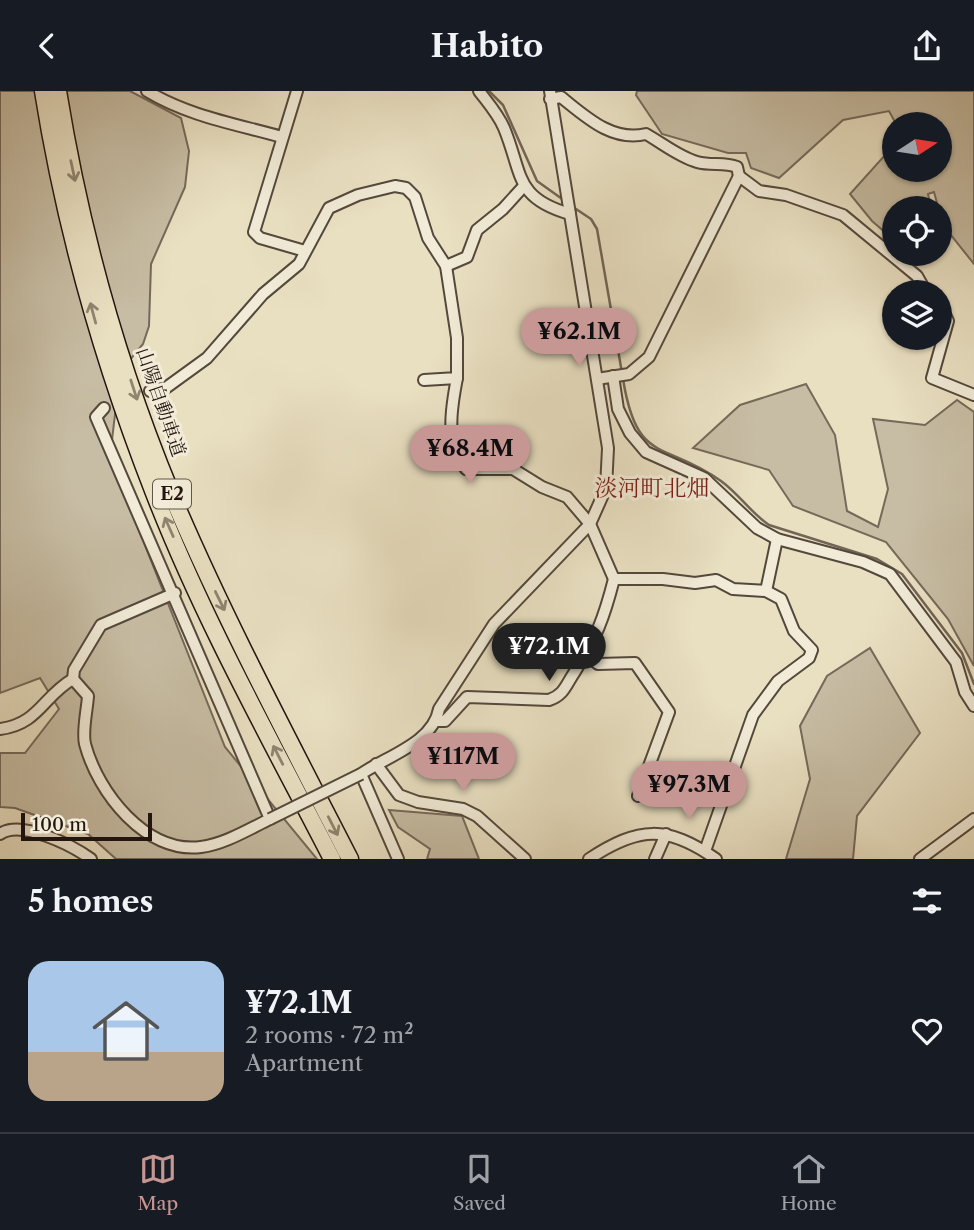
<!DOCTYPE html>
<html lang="en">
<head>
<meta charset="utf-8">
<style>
  :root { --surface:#171b24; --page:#20242c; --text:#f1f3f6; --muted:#9ea1a6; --line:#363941; --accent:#c59692 }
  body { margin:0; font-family:"Libre Caslon Text","Noto Serif JP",serif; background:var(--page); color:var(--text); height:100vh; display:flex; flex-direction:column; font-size:26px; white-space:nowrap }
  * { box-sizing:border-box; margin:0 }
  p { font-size:23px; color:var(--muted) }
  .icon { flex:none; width:38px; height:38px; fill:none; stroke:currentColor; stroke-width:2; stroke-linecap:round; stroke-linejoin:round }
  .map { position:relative; height:768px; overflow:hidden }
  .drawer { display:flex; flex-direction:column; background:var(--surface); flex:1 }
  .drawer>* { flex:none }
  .needle { width:46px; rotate:78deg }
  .fabs { position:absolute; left:882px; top:21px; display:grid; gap:14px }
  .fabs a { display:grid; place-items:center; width:70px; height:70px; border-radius:50%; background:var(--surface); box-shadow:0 2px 5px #0004; font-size:35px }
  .scale { position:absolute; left:21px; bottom:18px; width:131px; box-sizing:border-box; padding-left:7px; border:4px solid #23150f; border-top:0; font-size:19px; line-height:24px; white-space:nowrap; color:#23150f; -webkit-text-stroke:5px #f1ebd7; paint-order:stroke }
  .price { position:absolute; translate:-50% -60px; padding:0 16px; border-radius:24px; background:var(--accent); color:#111; font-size:23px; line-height:46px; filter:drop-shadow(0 2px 4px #0008) }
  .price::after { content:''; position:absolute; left:50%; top:42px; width:21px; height:16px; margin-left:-10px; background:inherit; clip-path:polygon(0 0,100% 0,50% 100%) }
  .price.selected { background:#222; color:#fff }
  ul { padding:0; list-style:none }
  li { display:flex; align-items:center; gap:21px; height:175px; padding:0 28px }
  li span { display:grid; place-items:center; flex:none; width:196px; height:140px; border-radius:21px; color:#555 }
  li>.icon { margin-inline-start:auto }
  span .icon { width:84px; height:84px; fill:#fffc; stroke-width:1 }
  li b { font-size:30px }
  h2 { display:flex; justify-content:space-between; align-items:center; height:84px; padding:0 28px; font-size:30px }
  header { display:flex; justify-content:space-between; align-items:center; height:91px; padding:0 28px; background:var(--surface); font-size:32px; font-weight:700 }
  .dock { display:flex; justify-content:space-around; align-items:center; height:98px; border-top:2px solid var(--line); background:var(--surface); font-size:19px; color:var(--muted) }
  .dock a { display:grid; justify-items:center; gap:4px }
  .dock .selected { color:var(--accent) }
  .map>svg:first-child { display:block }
</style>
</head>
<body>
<header><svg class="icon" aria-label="back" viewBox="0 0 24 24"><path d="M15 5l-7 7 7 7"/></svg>Habito<svg class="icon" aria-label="share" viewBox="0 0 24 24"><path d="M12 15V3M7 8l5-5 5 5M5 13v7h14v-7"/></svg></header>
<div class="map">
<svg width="974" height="768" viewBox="0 0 974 768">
  <rect width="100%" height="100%" fill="#e9e0c2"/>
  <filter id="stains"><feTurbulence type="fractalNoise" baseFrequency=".00286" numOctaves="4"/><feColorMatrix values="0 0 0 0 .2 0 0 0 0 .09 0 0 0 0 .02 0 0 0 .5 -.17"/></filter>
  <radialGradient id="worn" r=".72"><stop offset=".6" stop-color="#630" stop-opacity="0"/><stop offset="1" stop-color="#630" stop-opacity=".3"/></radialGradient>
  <g fill="#c7bda4" stroke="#75695a" stroke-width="2">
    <polygon points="0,0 130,0 181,27 189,60 185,96 151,173 149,235 143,253 129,270 118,298 110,366 225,656 317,768 116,768 88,743 15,717 0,716 0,662 25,662 59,618 40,587 0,602"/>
    <polygon points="637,0 974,0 974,173 943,134 934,101 928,103 931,117 894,117 894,149 872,130 850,103 894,54 894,79 940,79 940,33 896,33 889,20 843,29 779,87 751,77 746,62 728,62 662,43 636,4"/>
    <polygon points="806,293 835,344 847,420 878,436 888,398 873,328 925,334 957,309 974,321 974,575 948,528 886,451 793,415 769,379 693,357 740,314"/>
    <polygon points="870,557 920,642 857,725 853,768 786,768 810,688 800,635 827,585"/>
    <polygon points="389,719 462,725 479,768 427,768 430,758 398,736"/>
  </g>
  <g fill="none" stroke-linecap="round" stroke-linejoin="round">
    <g stroke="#726556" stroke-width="2.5">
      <polyline points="489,0 503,14 537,90 565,110"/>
      <polyline points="573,116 591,128 597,138 622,282"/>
      <path d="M623 288C637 375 664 349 721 390 739 403 751 422 769 434L877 468 902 483 962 562 974 593"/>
    </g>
    <defs>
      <g id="minor">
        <path d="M147 0C188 25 236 33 282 46"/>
        <polyline points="297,0 254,141 260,147 305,160"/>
        <path d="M479 0C488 12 498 23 504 37 523 83 514 107 570 123"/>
        <path d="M550 8 561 6C586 26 612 51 646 43 662 52 679 66 697 71 711 75 724 71 737 76L739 85"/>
        <polyline points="446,175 467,166 477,139 503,118 523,96"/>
        <polyline points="940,212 948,230 932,287 974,304"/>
        <polyline points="613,285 618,318 630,342 646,361 704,387 757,437 777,448 863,471 890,483 956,571 965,601 974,615"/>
        <path d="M457 287C451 318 445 352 466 378H513L542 396 567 406 590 433 614 488H663L695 492 716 489 733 498 766 500 781 508 794 540 812 559 809 567 778 590 753 624 705 760"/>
        <polyline points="597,288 629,283 649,266 739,85 759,100 786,104 843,124 917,185 926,201"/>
        <polyline points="150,300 167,296 207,267 263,203 299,173 329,117 358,104 395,95 406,97 415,106 428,147 446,175 457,247 457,287 424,289"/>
        <polyline points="766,500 777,448"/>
        <polyline points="587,564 598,573 635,572 669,621 638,705"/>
        <path d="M73 588 88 605C87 620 82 640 85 653 98 702 146 763 201 756 225 753 249 738 270 728L96 326 104 317"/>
        <polyline points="73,588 74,579 101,534 175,502"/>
        <path d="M437 630H445L467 606 549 609C564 604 566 594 574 582 596 548 604 527 614 488"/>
        <path d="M0 638C39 633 43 605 73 588"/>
        <polyline points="376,673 399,704 418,711 463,718 477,725 525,768"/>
        <path d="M0 743C21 728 73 755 91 768"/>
        <path d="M398 768 361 683C387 665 433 652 439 618L494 533 590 433 606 397 608 357 550 0"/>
        <path d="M589 768C639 735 667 734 716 768"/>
        <polyline points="655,768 666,743"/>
        <polyline points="920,768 974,728"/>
      </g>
      <g id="highway">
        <path d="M43 0C65 138 103 272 154 402 203 528 270 648 332 768"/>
        <path d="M58 0C80 136 118 274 171 402 224 527 288 647 350 768"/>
      </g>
    </defs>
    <use href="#minor" stroke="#54483c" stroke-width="14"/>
    <use href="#highway" stroke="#23150f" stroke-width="19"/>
    <use href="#minor" stroke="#f1ebd7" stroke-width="10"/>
    <use href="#highway" stroke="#e9e0c2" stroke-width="16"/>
    <defs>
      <polyline id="minor-bridge" points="270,728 361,683"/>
    </defs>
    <use href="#minor-bridge" stroke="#54483c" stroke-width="14" stroke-linecap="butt"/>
    <use href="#minor-bridge" stroke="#f1ebd7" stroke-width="10"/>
  </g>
  <defs><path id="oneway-shaft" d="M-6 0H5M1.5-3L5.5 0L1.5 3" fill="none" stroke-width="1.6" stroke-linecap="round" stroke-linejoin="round" transform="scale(1.75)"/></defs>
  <g stroke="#908571">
    <use href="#oneway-shaft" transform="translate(73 80) rotate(78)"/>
    <use href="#oneway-shaft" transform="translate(93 222) rotate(-105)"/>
    <use href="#oneway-shaft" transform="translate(134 299) rotate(72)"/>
    <use href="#oneway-shaft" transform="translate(169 436) rotate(-114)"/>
    <use href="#oneway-shaft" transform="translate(220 510) rotate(64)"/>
    <use href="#oneway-shaft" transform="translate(278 664) rotate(-117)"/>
    <use href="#oneway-shaft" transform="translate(333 735) rotate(63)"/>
  </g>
  <g text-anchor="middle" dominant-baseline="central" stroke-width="6" stroke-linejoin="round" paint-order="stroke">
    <rect fill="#f1ebd7" stroke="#61554b" stroke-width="2" x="153" y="388.5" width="38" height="29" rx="5"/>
    <g font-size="18" font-weight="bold" fill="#23150f">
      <text x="172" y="403">E2</text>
    </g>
    <g font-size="19" fill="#23150f" stroke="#f1ebd7">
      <text transform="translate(161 311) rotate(71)">山陽自動車道</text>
    </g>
    <g font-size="23" fill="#7a1f14" stroke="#f1ebd7">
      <text x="652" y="397">淡河町北畑</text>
    </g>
  </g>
  <rect width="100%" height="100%" filter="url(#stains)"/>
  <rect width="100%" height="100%" fill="url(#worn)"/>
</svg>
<div class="fabs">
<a><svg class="needle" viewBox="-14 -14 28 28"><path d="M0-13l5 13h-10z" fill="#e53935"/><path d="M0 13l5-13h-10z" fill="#9ea1a6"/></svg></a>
<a><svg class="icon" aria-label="locate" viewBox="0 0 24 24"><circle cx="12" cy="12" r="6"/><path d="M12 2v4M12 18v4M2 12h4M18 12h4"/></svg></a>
<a><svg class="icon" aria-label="layers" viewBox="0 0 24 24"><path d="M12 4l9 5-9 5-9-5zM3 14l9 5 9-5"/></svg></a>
</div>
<div class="scale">100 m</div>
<b class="price" style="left:579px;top:277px">¥62.1M</b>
<b class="price" style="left:470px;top:394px">¥68.4M</b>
<b class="price selected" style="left:549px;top:592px">¥72.1M</b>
<b class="price" style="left:463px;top:702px">¥117M</b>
<b class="price" style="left:689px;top:730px">¥97.3M</b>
</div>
<section class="drawer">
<h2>5 homes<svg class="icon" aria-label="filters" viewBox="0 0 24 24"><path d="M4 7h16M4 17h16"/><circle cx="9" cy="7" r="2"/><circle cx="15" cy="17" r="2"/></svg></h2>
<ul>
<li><span style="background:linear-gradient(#a9c7e8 65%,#b9a48a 0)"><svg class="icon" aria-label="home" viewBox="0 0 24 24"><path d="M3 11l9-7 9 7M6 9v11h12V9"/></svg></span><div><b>¥72.1M</b><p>2 rooms · 72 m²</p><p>Apartment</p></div><svg class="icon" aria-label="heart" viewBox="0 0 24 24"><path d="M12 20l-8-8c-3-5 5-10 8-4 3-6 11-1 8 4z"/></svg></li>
</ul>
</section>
<nav class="dock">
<a class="selected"><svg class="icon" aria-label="map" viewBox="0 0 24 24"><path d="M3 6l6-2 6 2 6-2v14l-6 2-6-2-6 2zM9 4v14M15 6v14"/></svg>Map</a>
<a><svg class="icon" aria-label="saved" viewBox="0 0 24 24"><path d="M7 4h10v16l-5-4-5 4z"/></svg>Saved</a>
<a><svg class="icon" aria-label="home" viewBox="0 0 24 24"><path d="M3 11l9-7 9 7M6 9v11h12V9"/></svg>Home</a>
</nav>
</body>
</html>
